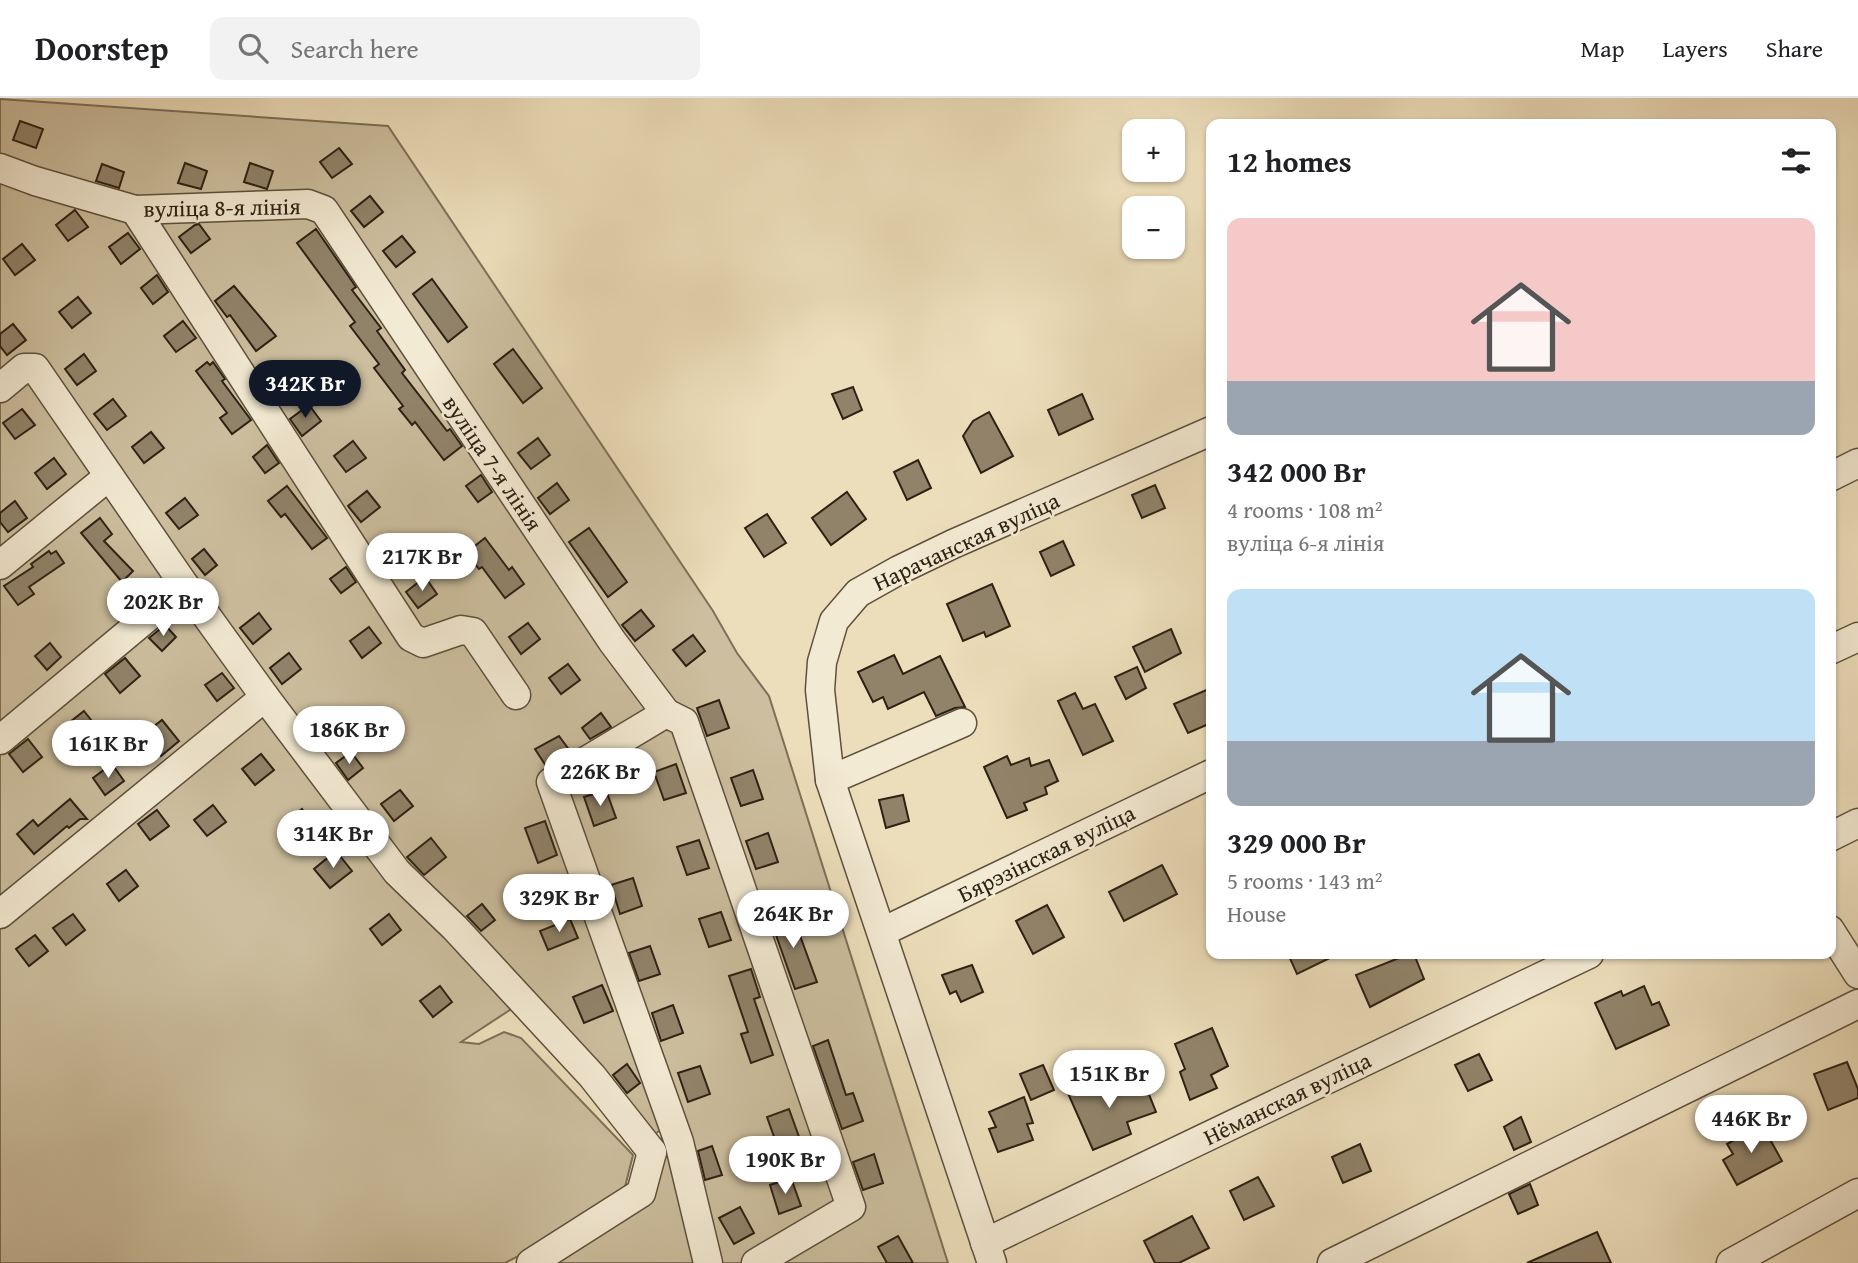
<!DOCTYPE html>
<html lang="en">
<head>
<meta charset="utf-8">
<style>
  :root { --surface:#fff; --page:#f2f2f2; --text:#202124; --muted:#757577; --line:#e0e0e0; --accent:#111827 }
  body { margin:0; font-family:"Gentium Book Plus",serif; background:var(--page); color:var(--text); height:100vh; display:flex; flex-direction:column; font-size:26px; white-space:nowrap }
  * { box-sizing:border-box; margin:0 }
  p { font-size:23px; color:var(--muted) }
  .icon { flex:none; width:38px; height:38px; fill:none; stroke:currentColor; stroke-width:2; stroke-linecap:round; stroke-linejoin:round }
  .map { position:relative; flex:1; overflow:hidden }
  .details { position:absolute; left:1206px; top:21px; width:630px; height:840px; display:flex; flex-direction:column; background:var(--surface); border-radius:14px; box-shadow:0 2px 5px #0004 }
  .details>* { flex:none }
  .buttons { position:absolute; left:1122px; top:21px; display:grid; gap:14px }
  .buttons a { display:grid; place-items:center; width:63px; height:63px; border-radius:14px; background:var(--surface); box-shadow:0 2px 5px #0004; font-size:35px }
  .price { position:absolute; translate:-50% -60px; padding:0 16px; border-radius:24px; background:#fff; color:#222; font-size:23px; line-height:46px; filter:drop-shadow(0 2px 4px #0008) }
  .price::after { content:''; position:absolute; left:50%; top:42px; width:21px; height:16px; margin-left:-10px; background:inherit; clip-path:polygon(0 0,100% 0,50% 100%) }
  .price.on { background:var(--accent); color:#fff }
  ul { padding:0; list-style:none }
  li { display:grid; align-content:center; gap:14px; height:371px; padding:0 21px }
  li span { display:grid; place-items:center; height:217px; border-radius:14px; color:#555 }
  li>.icon { margin-inline-start:auto }
  span .icon { width:126px; height:126px; fill:#fffc; stroke-width:1 }
  li b { font-size:30px }
  h2 { display:flex; justify-content:space-between; align-items:center; height:84px; padding:0 21px; font-size:30px }
  header { display:flex; align-items:center; gap:42px; box-sizing:border-box; height:98px; padding:0 35px; background:var(--surface); border-bottom:2px solid var(--line) }
  header strong { font-size:33px }
  nav { display:flex; gap:38px; margin-inline-start:auto; font-size:24px }
  .search { width:490px; height:63px; background:var(--page); display:flex; align-items:center; gap:18px; box-sizing:border-box; padding:0 24px; border-radius:14px; color:var(--muted); font-size:26px }
  .map>svg:first-child { display:block }
</style>
</head>
<body>
<header>
<strong>Doorstep</strong>
<div class="search"><svg class="icon" aria-label="search" viewBox="0 0 24 24"><circle cx="10" cy="10" r="6"/><path d="M15 15l6 6"/></svg>Search here</div>
<nav><a>Map</a><a>Layers</a><a>Share</a></nav>
</header>
<div class="map">
<svg width="1858" height="1165" viewBox="0 0 1858 1165">
  <rect width="100%" height="100%" fill="#eddebb"/>
  <filter id="stains"><feTurbulence type="fractalNoise" baseFrequency=".00286" numOctaves="4"/><feColorMatrix values="0 0 0 0 .2 0 0 0 0 .09 0 0 0 0 .02 0 0 0 .5 -.17"/></filter>
  <radialGradient id="worn" r=".72"><stop offset=".6" stop-color="#630" stop-opacity="0"/><stop offset="1" stop-color="#630" stop-opacity=".3"/></radialGradient>
  <polygon fill="#ccbe9e" stroke="#7c7058" stroke-width="2" points="0,1 388,28 713,513 737,555 769,598 948,1165 544,1165 644,1102 665,1028 654,1037 516,908 461,944 479,946 504,934 521,940 633,1057 621,1105 505,1165 0,1165"/>
  <g fill="#91836a" stroke="#2d2113" stroke-width="2">
    <polygon points="20,23 43,31 36,50 13,42"/>
    <polygon points="339,50 352,66 332,80 320,64"/>
    <polygon points="185,65 207,73 201,91 178,85"/>
    <polygon points="250,65 273,73 267,91 244,84"/>
    <polygon points="102,66 124,74 119,90 96,83"/>
    <polygon points="370,98 383,114 364,129 351,113"/>
    <polygon points="75,112 88,129 68,143 56,127"/>
    <polygon points="199,126 210,141 191,155 179,139 195,127"/>
    <polygon points="316,131 356,189 352,192 381,230 377,233 405,272 402,275 447,333 450,331 462,348 444,362 415,324 412,327 399,311 403,308 374,270 379,266 350,228 355,224 297,145"/>
    <polygon points="128,135 140,151 121,166 109,149"/>
    <polygon points="402,138 415,154 396,169 383,153"/>
    <polygon points="22,146 35,162 15,177 3,161"/>
    <polygon points="157,177 168,194 153,206 141,190"/>
    <polygon points="432,181 467,229 448,244 413,196"/>
    <polygon points="234,188 276,238 256,253 230,217 227,219 215,203"/>
    <polygon points="78,199 91,215 72,230 59,214"/>
    <polygon points="183,223 196,240 176,254 164,238"/>
    <polygon points="13,226 26,242 7,257 0,248 0,236"/>
    <polygon points="513,251 542,290 523,305 494,266"/>
    <polygon points="84,256 96,273 77,287 65,271"/>
    <polygon points="207,264 210,267 213,264 225,281 222,283 251,322 232,336 220,320 227,315 196,273"/>
    <polygon points="294,266 307,283 288,297 275,281"/>
    <polygon points="853,289 862,312 843,321 832,296"/>
    <polygon points="1082,296 1093,321 1059,337 1048,312"/>
    <polygon points="113,301 126,318 107,332 94,316"/>
    <polygon points="309,307 321,323 302,338 290,321"/>
    <polygon points="22,311 35,327 15,341 3,325"/>
    <polygon points="989,314 1013,358 981,375 963,338 973,323"/>
    <polygon points="151,334 164,350 144,365 132,349"/>
    <polygon points="538,340 550,357 531,371 518,355"/>
    <polygon points="353,343 366,360 346,374 334,358"/>
    <polygon points="267,347 279,365 265,375 253,359"/>
    <polygon points="54,360 66,376 47,391 35,375"/>
    <polygon points="918,362 931,390 907,402 894,374"/>
    <polygon points="481,377 492,394 478,404 466,388"/>
    <polygon points="557,385 569,402 550,416 538,400"/>
    <polygon points="1155,387 1165,410 1142,420 1132,397"/>
    <polygon points="287,388 327,440 312,451 285,416 281,419 268,403"/>
    <polygon points="367,393 380,409 361,424 348,408"/>
    <polygon points="847,394 866,421 831,447 812,420"/>
    <polygon points="185,400 198,417 179,431 166,415"/>
    <polygon points="15,403 27,420 8,434 0,424 0,415"/>
    <polygon points="767,416 786,445 764,459 745,430"/>
    <polygon points="100,420 112,436 104,443 133,473 122,484 81,435"/>
    <polygon points="589,430 627,484 608,499 569,444"/>
    <polygon points="383,440 395,456 383,466 372,449"/>
    <polygon points="485,440 509,472 512,469 524,486 505,500 482,469 479,471 466,455"/>
    <polygon points="1063,443 1074,467 1051,478 1040,454"/>
    <polygon points="204,451 217,467 205,477 192,461"/>
    <polygon points="49,453 51,456 56,453 64,465 29,489 34,496 18,507 4,488 33,469 31,466"/>
    <polygon points="346,469 356,484 341,495 330,481"/>
    <polygon points="425,479 437,496 418,510 406,494"/>
    <polygon points="992,486 1010,528 986,539 984,534 963,543 947,506"/>
    <polygon points="641,512 654,528 635,543 622,527"/>
    <polygon points="259,515 271,531 253,546 240,530"/>
    <polygon points="528,525 540,541 521,556 509,539"/>
    <polygon points="165,527 176,539 162,553 149,540"/>
    <polygon points="369,529 381,545 362,560 350,543"/>
    <polygon points="1171,531 1181,555 1145,574 1133,549"/>
    <polygon points="693,537 705,553 686,568 673,552"/>
    <polygon points="50,545 61,559 47,572 35,558"/>
    <polygon points="289,555 301,571 282,586 270,570"/>
    <polygon points="894,557 903,576 940,558 965,609 955,610 936,618 924,594 888,611 883,599 873,604 858,574"/>
    <polygon points="125,560 140,578 120,595 105,576"/>
    <polygon points="568,566 580,582 561,596 549,580"/>
    <polygon points="1137,569 1146,590 1126,601 1115,579"/>
    <polygon points="222,575 234,590 217,603 205,587"/>
    <polygon points="1211,590 1211,625 1188,635 1174,606"/>
    <polygon points="1075,595 1083,611 1095,606 1113,643 1083,657 1058,603"/>
    <polygon points="719,602 729,630 707,638 697,610"/>
    <polygon points="84,613 99,632 80,647 65,628"/>
    <polygon points="601,615 611,629 590,641 582,630"/>
    <polygon points="162,622 179,643 161,658 144,636"/>
    <polygon points="559,638 570,653 546,668 535,651"/>
    <polygon points="28,641 42,659 23,674 9,656"/>
    <polygon points="351,654 363,670 348,682 336,665"/>
    <polygon points="261,656 274,672 255,687 242,671"/>
    <polygon points="1007,658 1011,667 1029,660 1031,668 1049,662 1058,683 1045,689 1047,696 1024,705 1027,712 1007,720 984,669"/>
    <polygon points="112,666 124,683 105,697 93,680"/>
    <polygon points="676,666 686,695 664,702 654,674"/>
    <polygon points="753,672 763,701 741,708 731,680"/>
    <polygon points="400,692 413,708 394,723 381,706"/>
    <polygon points="606,692 616,720 594,728 584,699"/>
    <polygon points="903,697 909,723 886,730 879,702"/>
    <polygon points="70,701 87,721 80,721 69,730 67,728 34,756 17,736 33,722 38,728"/>
    <polygon points="213,707 226,724 207,738 194,722"/>
    <polygon points="302,711 314,726 295,742 283,727"/>
    <polygon points="157,712 169,728 150,742 138,726"/>
    <polygon points="545,723 557,757 538,765 525,730"/>
    <polygon points="768,735 778,764 756,771 746,743"/>
    <polygon points="431,740 446,759 424,777 407,759"/>
    <polygon points="699,742 709,770 687,777 677,749"/>
    <polygon points="336,753 352,773 330,790 314,771"/>
    <polygon points="1162,767 1177,796 1124,823 1109,794"/>
    <polygon points="126,772 138,788 119,803 107,786"/>
    <polygon points="633,780 642,808 620,816 611,787"/>
    <polygon points="482,806 495,822 481,833 467,818"/>
    <polygon points="1047,807 1064,839 1033,856 1016,823"/>
    <polygon points="791,813 817,884 795,891 770,820"/>
    <polygon points="721,814 731,842 709,849 699,821"/>
    <polygon points="73,816 85,832 66,847 53,830"/>
    <polygon points="389,816 401,832 382,847 370,831"/>
    <polygon points="570,821 578,840 548,852 540,833"/>
    <polygon points="35,837 48,853 29,868 16,851"/>
    <polygon points="650,848 660,876 639,883 629,855"/>
    <polygon points="1288,856 1338,856 1297,876"/>
    <polygon points="1409,856 1414,856 1424,881 1370,909 1356,877"/>
    <polygon points="972,867 983,894 961,904 956,893 950,896 942,877"/>
    <polygon points="751,871 760,899 754,901 773,957 751,965 741,936 748,934 729,878"/>
    <polygon points="602,887 613,913 584,925 573,899"/>
    <polygon points="440,888 452,904 433,919 420,903"/>
    <polygon points="1644,888 1652,907 1659,904 1669,927 1616,951 1595,905 1621,893 1623,898"/>
    <polygon points="673,907 683,935 661,943 652,915"/>
    <polygon points="1212,930 1228,968 1211,977 1217,990 1190,1002 1180,974 1185,971 1175,946"/>
    <polygon points="828,942 846,997 853,995 863,1023 842,1031 813,948"/>
    <polygon points="1479,956 1492,982 1468,993 1455,967"/>
    <polygon points="1847,964 1858,991 1858,1000 1828,1012 1814,976"/>
    <polygon points="627,966 640,985 627,995 613,977"/>
    <polygon points="1043,967 1054,992 1031,1002 1020,976"/>
    <polygon points="700,968 710,996 688,1004 678,975"/>
    <polygon points="1105,976 1113,997 1144,984 1156,1014 1127,1024 1131,1036 1093,1052 1067,993"/>
    <polygon points="1024,999 1033,1025 1027,1026 1033,1042 998,1054 989,1031 996,1029 989,1014"/>
    <polygon points="789,1011 799,1039 777,1047 767,1019"/>
    <polygon points="1521,1019 1531,1044 1514,1052 1504,1029"/>
    <polygon points="1762,1027 1782,1063 1737,1087 1723,1062 1733,1056 1727,1046"/>
    <polygon points="1360,1046 1371,1073 1343,1085 1332,1059"/>
    <polygon points="712,1048 722,1077 705,1082 698,1053"/>
    <polygon points="874,1056 883,1085 863,1092 853,1064"/>
    <polygon points="1258,1079 1274,1108 1244,1122 1230,1093"/>
    <polygon points="791,1080 801,1108 779,1116 770,1087"/>
    <polygon points="1530,1086 1538,1107 1518,1116 1509,1096"/>
    <polygon points="740,1109 754,1135 734,1146 719,1120"/>
    <polygon points="1192,1118 1209,1150 1179,1165 1155,1165 1144,1143"/>
    <polygon points="1597,1134 1611,1165 1527,1165"/>
    <polygon points="898,1138 913,1165 887,1165 878,1149"/>
  </g>
  <g fill="none" stroke-linecap="round" stroke-linejoin="round">
    <defs>
      <g id="minor">
        <polyline points="0,70 35,83 135,112 308,106 324,112 612,543 666,615"/>
        <polyline points="135,112 411,539 423,545 461,532 473,534 516,597"/>
        <polyline points="0,290 24,270 35,270 185,488 265,599 397,774 455,830 592,978 652,1054"/>
        <polyline points="1830,379 1858,365"/>
        <polyline points="0,467 109,378"/>
        <polyline points="1830,552 1858,539"/>
        <polyline points="0,642 185,488"/>
        <polyline points="830,682 962,625"/>
        <polyline points="1830,739 1858,725"/>
        <polyline points="0,816 265,599"/>
        <polyline points="1830,832 1858,876"/>
        <polyline points="882,834 1211,676"/>
        <polyline points="985,1145 1589,856"/>
        <polyline points="531,1165 641,1095 652,1054"/>
        <polyline points="708,1165 679,1044 551,684 666,615 684,624 851,1109 756,1165"/>
        <polyline points="992,1165 830,682 820,592 822,564 834,523 858,495 899,472 953,446 1211,333"/>
        <polyline points="1332,1165 1858,906"/>
        <polyline points="1731,1165 1858,1095"/>
      </g>
    </defs>
    <use href="#minor" stroke="#5d503d" stroke-width="31"/>
    <use href="#minor" stroke="#f3ead3" stroke-width="28"/>
  </g>
  <g text-anchor="middle" dominant-baseline="central" stroke-width="5" stroke-linejoin="round" paint-order="stroke">
    <g font-size="23" fill="#2d2113" stroke="#f3ead3">
      <text transform="translate(222 109) rotate(-1)">вуліца 8-я лінія</text>
      <text transform="translate(493 365) rotate(56)">вуліца 7-я лінія</text>
      <text transform="translate(966 443) rotate(-25)">Нарачанская вуліца</text>
      <text transform="translate(1046 755) rotate(-26)">Бярэзінская вуліца</text>
      <text transform="translate(1287 1000) rotate(-26)">Нёманская вуліца</text>
    </g>
  </g>
  <rect width="100%" height="100%" filter="url(#stains)"/>
  <rect width="100%" height="100%" fill="url(#worn)"/>
</svg>
<div class="buttons">
<a>+</a>
<a>−</a>
</div>
<b class="price on" style="left:305px;top:322px">342K Br</b>
<b class="price" style="left:422px;top:495px">217K Br</b>
<b class="price" style="left:163px;top:540px">202K Br</b>
<b class="price" style="left:349px;top:668px">186K Br</b>
<b class="price" style="left:108px;top:682px">161K Br</b>
<b class="price" style="left:600px;top:710px">226K Br</b>
<b class="price" style="left:333px;top:772px">314K Br</b>
<b class="price" style="left:559px;top:836px">329K Br</b>
<b class="price" style="left:793px;top:852px">264K Br</b>
<b class="price" style="left:1109px;top:1012px">151K Br</b>
<b class="price" style="left:1751px;top:1057px">446K Br</b>
<b class="price" style="left:785px;top:1098px">190K Br</b>
<section class="details">
<h2>12 homes<svg class="icon" aria-label="filters" viewBox="0 0 24 24"><path d="M4 7h16M4 17h16"/><circle cx="9" cy="7" r="2"/><circle cx="15" cy="17" r="2"/></svg></h2>
<ul>
<li><span style="background:linear-gradient(#f6c9c9 75%,#9aa5b1 0)"><svg class="icon" aria-label="home" viewBox="0 0 24 24"><path d="M3 11l9-7 9 7M6 9v11h12V9"/></svg></span><div><b>342 000 Br</b><p>4 rooms · 108 m²</p><p>вуліца 6-я лінія</p></div></li>
<li><span style="background:linear-gradient(#bfe0f5 70%,#9aa5b1 0)"><svg class="icon" aria-label="home" viewBox="0 0 24 24"><path d="M3 11l9-7 9 7M6 9v11h12V9"/></svg></span><div><b>329 000 Br</b><p>5 rooms · 143 m²</p><p>House</p></div></li>
</ul>
</section>
</div>
</body>
</html>
